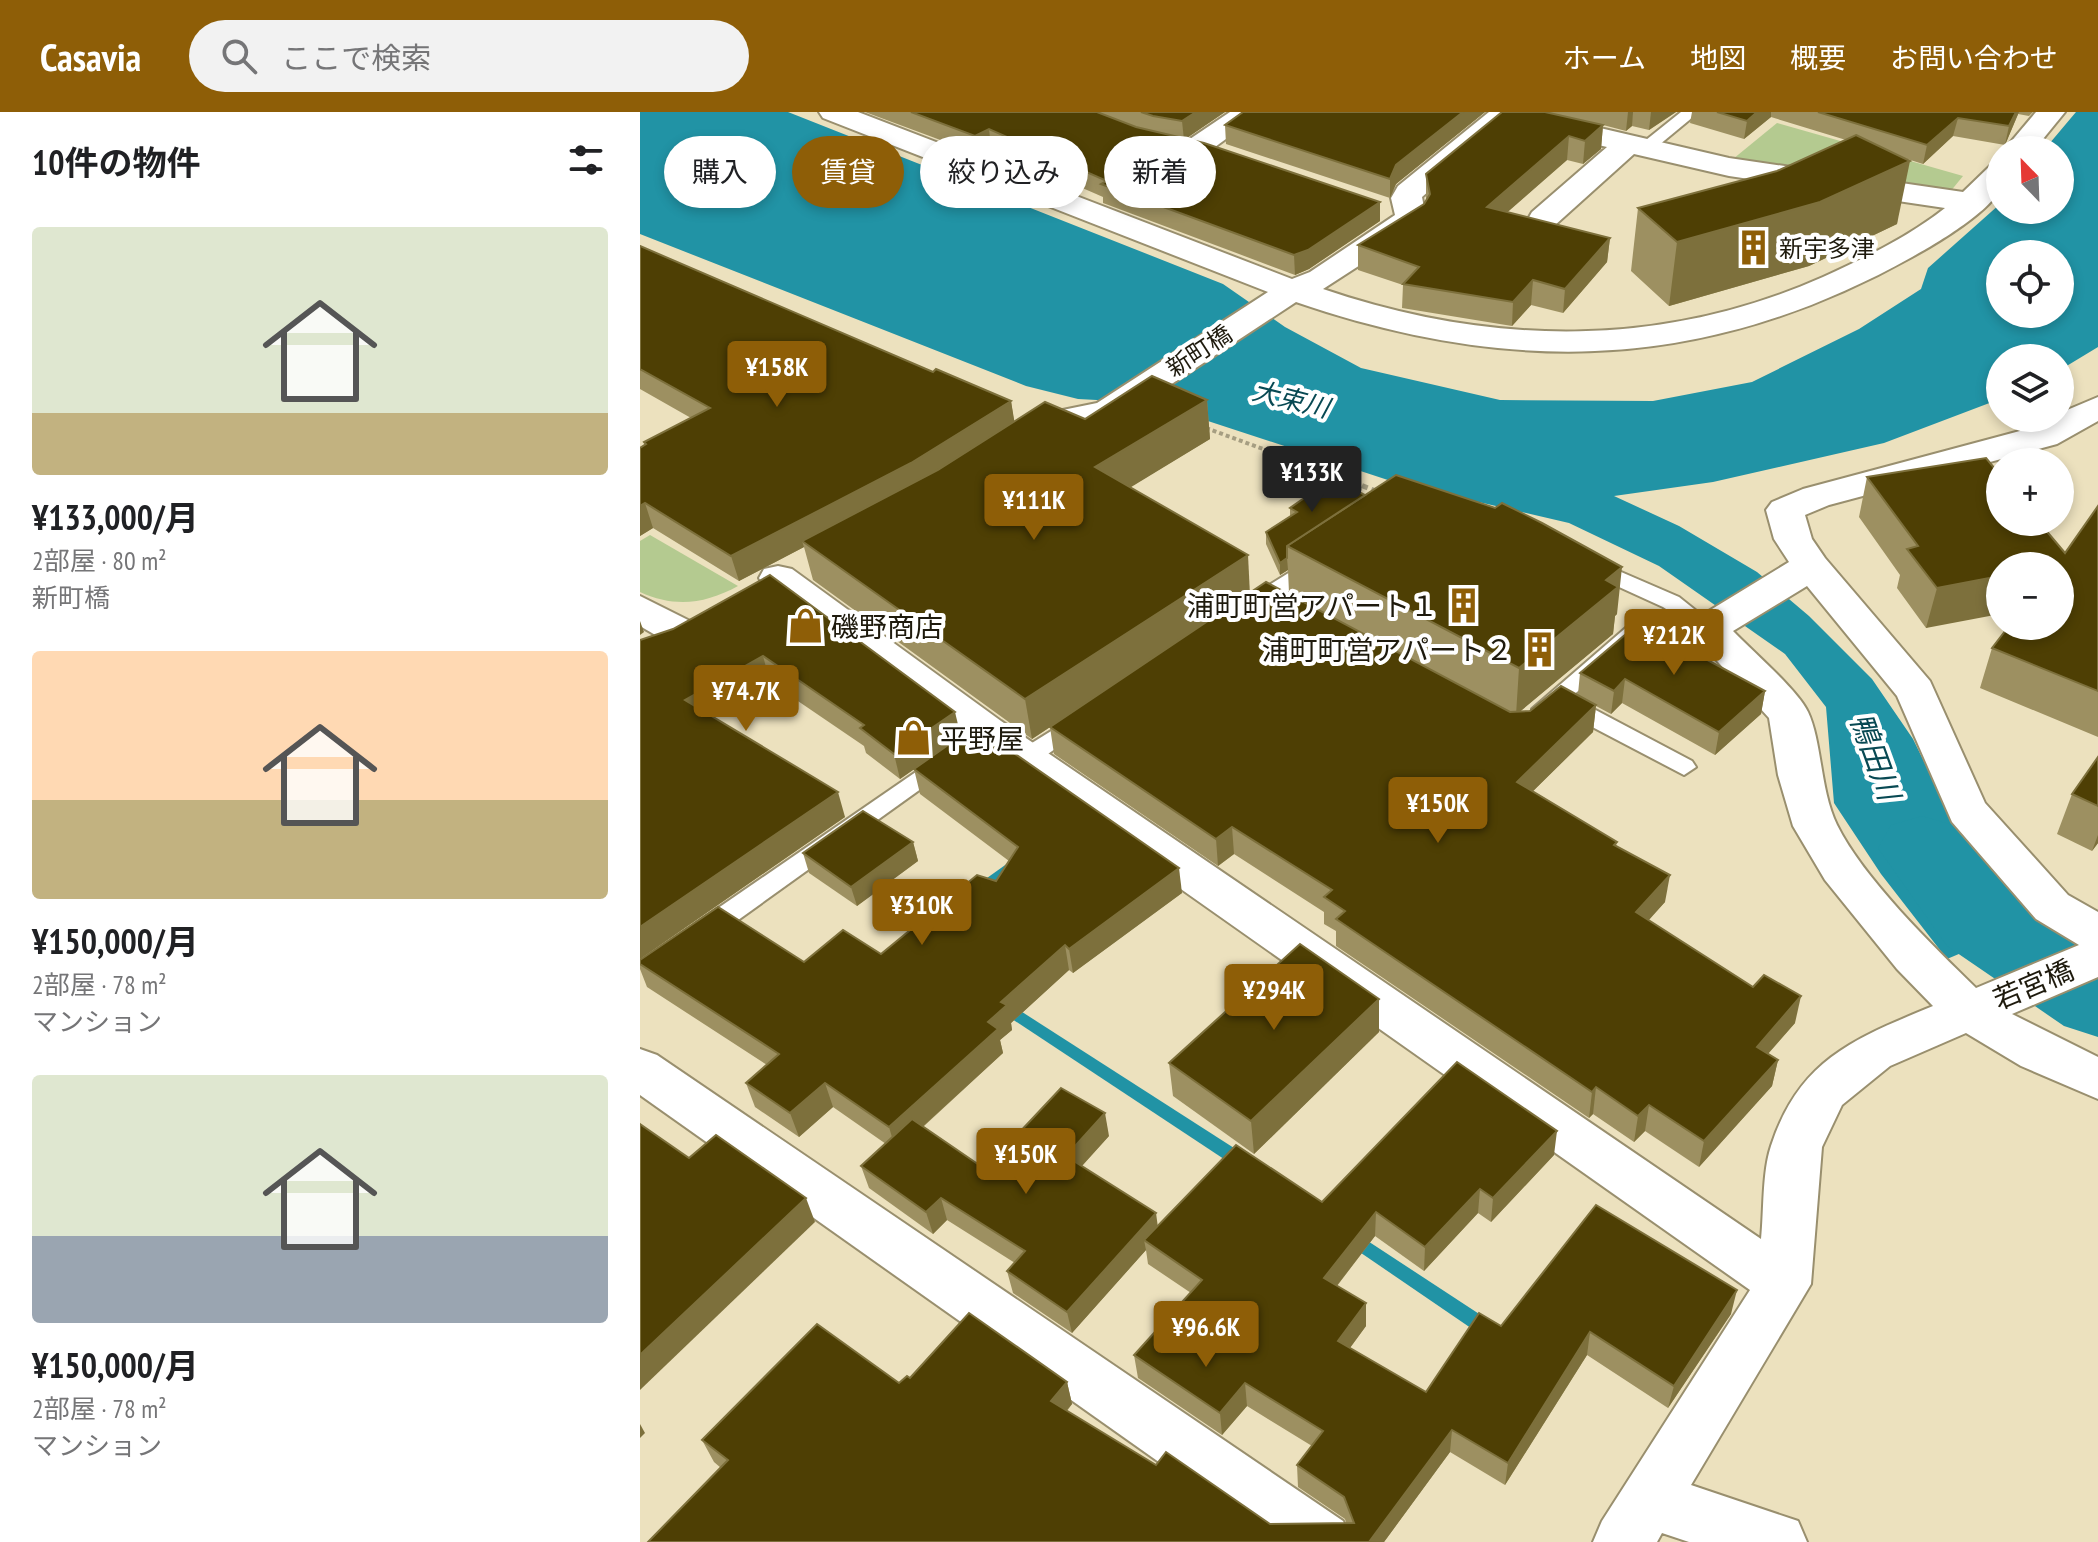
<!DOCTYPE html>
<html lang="ja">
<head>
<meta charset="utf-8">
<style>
  :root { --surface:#fff; --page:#f2f2f2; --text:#202124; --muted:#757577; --accent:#8e5e07 }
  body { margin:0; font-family:"PT Sans Narrow","Noto Sans JP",sans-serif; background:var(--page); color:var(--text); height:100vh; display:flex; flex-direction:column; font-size:30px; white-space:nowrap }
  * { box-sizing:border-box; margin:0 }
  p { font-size:26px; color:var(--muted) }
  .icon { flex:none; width:44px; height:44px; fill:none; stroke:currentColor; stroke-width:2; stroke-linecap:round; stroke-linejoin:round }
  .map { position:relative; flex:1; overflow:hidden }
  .side { display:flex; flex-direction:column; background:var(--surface); width:640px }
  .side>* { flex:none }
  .top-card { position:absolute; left:24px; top:24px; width:760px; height:72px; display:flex; gap:16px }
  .needle { width:52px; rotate:337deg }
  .controls { position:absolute; left:1346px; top:24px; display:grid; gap:16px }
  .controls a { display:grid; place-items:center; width:88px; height:88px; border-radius:50%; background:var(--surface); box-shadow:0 4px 12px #0003; font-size:40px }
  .price { position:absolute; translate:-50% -68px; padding:0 18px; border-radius:8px; background:var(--accent); color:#fff; font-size:26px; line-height:52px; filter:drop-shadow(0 2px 4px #0008) }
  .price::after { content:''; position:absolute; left:50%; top:48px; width:24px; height:18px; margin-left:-12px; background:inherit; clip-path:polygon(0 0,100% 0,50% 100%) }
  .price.selected { background:#222; color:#fff }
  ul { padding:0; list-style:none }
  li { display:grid; align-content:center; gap:16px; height:424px; padding:0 32px }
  li span { display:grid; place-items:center; height:248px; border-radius:8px; color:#555 }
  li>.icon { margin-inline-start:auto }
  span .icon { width:144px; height:144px; fill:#fffc; stroke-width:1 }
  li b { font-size:34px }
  h2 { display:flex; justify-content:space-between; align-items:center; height:96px; padding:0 32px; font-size:34px }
  .tag { padding:0 28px; border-radius:36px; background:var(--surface); box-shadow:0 4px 12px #0003; font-size:28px; line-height:72px }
  .tag.selected { background:var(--accent); color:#fff }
  header { display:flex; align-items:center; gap:48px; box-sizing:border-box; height:112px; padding:0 40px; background:var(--accent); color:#fff }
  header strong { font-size:38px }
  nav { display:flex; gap:44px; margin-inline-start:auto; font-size:28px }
  .search { width:560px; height:72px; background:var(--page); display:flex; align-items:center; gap:20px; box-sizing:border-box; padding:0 28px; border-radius:44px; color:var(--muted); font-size:30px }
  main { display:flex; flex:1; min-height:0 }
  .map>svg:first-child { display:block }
</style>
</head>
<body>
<header>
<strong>Casavia</strong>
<div class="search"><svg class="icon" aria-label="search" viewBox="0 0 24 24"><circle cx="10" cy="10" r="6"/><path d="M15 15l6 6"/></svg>ここで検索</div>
<nav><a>ホーム</a><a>地図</a><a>概要</a><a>お問い合わせ</a></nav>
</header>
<main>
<section class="side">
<h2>10件の物件<svg class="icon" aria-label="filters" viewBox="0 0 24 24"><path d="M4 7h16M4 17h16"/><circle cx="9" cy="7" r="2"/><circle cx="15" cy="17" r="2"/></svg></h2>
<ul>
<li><span style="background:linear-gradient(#dfe7d0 75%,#c2b280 0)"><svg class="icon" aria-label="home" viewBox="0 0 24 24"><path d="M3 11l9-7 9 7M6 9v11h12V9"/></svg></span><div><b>¥133,000/月</b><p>2部屋 · 80 m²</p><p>新町橋</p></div></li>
<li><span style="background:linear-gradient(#ffd9b3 60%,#c2b280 0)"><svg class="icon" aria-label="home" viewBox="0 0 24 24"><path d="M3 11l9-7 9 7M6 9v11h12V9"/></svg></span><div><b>¥150,000/月</b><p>2部屋 · 78 m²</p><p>マンション</p></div></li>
<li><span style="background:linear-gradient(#dfe7d0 65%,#9aa5b1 0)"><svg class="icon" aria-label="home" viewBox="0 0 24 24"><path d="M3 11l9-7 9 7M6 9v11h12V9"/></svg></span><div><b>¥150,000/月</b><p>2部屋 · 78 m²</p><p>マンション</p></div></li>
</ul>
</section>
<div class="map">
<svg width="1458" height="1430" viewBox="0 0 1458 1430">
  <rect width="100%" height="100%" fill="#ece1be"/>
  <g fill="#b4ca90">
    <polygon points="1137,11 1323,64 1310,80 1093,47"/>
    <path d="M10 423 98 474C65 492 35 496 0 480V429Z"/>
  </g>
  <path fill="#2193a5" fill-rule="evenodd" d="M0 0H148L583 172 645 215 721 256 860 288 1013 289 1112 270 1219 217 1281 177 1288 156 1360 92V98H1420V38H1404L1436 0H1458V235L1420 258V246H1360V287L1244 331 1073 370 974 384 1039 414 1117 460 1169 504 1232 567 1273 627 1300 682 1409 804 1307 847 1241 762 1194 691 1186 595 1145 542 1019 454 929 411 757 371 513 291 438 287 386 274 0 122ZM1360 142H1420V202H1360Z"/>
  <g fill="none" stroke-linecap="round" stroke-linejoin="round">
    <g fill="#2193a5" fill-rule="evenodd">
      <polygon points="375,746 382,751 380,755 343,784 333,784 331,780 333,776"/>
      <polygon points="365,889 608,1045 610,1050 608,1055 602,1057 596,1055 360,899 357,895 360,891"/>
      <polygon points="711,1118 856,1213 859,1219 856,1225 850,1227 844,1225 705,1130 703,1125 705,1120"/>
    </g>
    <polygon fill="#2193a5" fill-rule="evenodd" points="1282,704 1313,713 1373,784 1458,840 1458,925 1424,914 1307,834 1238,736 1251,713"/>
    <defs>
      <g id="lane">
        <polygon points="1041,0 1059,0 1013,38 1001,38 1001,32"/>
        <polygon points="676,444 686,451 683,456 621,498 605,498 602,493 605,488"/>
        <polygon points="951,447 1039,485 1079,517 1068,524 1023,495 944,459 941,454"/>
        <polygon points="1004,505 1015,512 1012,517 931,585 1052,649 1056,655 1044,663 918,597 903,605 892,597 996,507"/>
        <polygon points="437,603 448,611 445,616 395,651 379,651 375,645 379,639"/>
        <polygon points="302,642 314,650 310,656 73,826 55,826 51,819 55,812"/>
      </g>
      <g id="street">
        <path d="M179 0H218L652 167 670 160 755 103 751 86 758 74 849 0H880L782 85 786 106 782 113 683 177C850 234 1021 237 1183 165 1225 146 1268 125 1305 96L1089 64 994 42 914 114H892L888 107 892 100 967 35 894 18 890 12 894 6 904 3 1089 46 1323 80 1350 54 1360 51C1360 59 1362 68 1360 75 1355 97 1294 133 1272 145 1068 259 875 265 656 190L480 306 421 318 399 334 386 337 373 334 368 326 398 303 457 291 628 180 183 6Z"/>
        <polygon points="590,0 623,0 564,43 544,43 539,37 544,31"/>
        <polygon points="1396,0 1425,0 1394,38 1364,38"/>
        <path d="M1458 285V309L1417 332 1189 393 1165 403 1172 427 1185 446 1290 569 1345 691 1428 783 1458 800V865L1372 902 1458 945V987L1381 954 1326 921 1250 954 1202 993 1182 1035 1171 1172 1051 1373 1158 1409 1167 1430H1049L1022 1421 1017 1430H953L962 1409 1110 1178 331 629 124 475 119 466 124 457 138 454 152 457 361 609 1121 1127C1124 1098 1122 1061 1131 1034 1159 947 1216 926 1293 894L1257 857 1185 768 1153 714 1138 663 1129 606 1048 517 1054 508 1149 450 1134 427 1126 398 1132 390 1163 377 1391 316 1411 306H1420V301ZM1167 474 1257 584 1312 710 1396 807 1439 833 1336 876C1293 834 1223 766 1197 713 1180 678 1182 630 1168 600 1158 578 1112 539 1093 519Z"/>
        <path d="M0 484 54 511 60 520 54 529C32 535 19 525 0 514Z"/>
        <polygon points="0,937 17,943 703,1409 712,1430 632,1430 0,983"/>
      </g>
    </defs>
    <use href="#lane" stroke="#998f6e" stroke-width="4"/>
    <use href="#street" stroke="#998f6e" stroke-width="4"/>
    <polyline stroke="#a69e82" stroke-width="4" stroke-dasharray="4 3" stroke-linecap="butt" points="566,316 699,365"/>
    <polyline stroke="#a69e82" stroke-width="5" stroke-dasharray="6 4" stroke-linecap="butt" points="694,363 736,379"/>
    <use href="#lane" fill="#fff" fill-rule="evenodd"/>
    <use href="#street" fill="#fff" fill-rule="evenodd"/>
  </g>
  <g fill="#9d9061">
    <polygon points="225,0 585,0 545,27 740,90 740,109 669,157 655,163 463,91 463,85 351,36 338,42"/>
    <polygon points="845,0 756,72 750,86 586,32 585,13"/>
    <polygon points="905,0 1036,0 1009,18 992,14 986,19 963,13 961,37 943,52 927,48 867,100 970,126 967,150 923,201 891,193 872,214 762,196 763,173 718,158 718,133 784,92 786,89 786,62"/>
    <polygon points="1052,0 1393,0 1389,4 1378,2 1365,33 1313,24 1283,52 1264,46 1257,112 1169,154 1029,194 991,159 998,96 1137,59 1206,28 1131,5 1104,27 1050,11"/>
    <polygon points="0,134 293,260 371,289 374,310 445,307 567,288 570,327 490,375 610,480 649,481 648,458 640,463 626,432 626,420 650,404 650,396 725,383 977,502 975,504 973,522 880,599 890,599 938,582 940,561 1125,579 1121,602 1075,643 982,591 971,602 956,594 953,620 893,679 977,730 976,734 1025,790 1008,808 1155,911 1128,942 1138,948 1132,974 1059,1055 1005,1019 994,1030 953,1002 949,1006 696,834 696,819 684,812 684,800 594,742 578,754 414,642 410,615 392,627 173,468 164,435 99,469 13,416 0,424 5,333 4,330 51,306 0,277"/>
    <polygon points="1227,365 1425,441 1458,394 1458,625 1340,576 1352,536 1420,454 1286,516 1257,476 1260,463 1219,405"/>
    <polygon points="130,463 320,624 542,781 433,861 429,858 371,911 372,918 360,928 363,941 283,1015 345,1057 469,1024 442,1054 518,1114 682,1090 914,1043 851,1110 838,1101 784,1159 735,1124 697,1174 726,1214 710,1236 786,1280 861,1214 1091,1202 1028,1296 947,1243 865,1373 810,1340 744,1430 8,1430 81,1356 74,1350 62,1328 259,1271 270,1266 427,1270 432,1292 427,1299 516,1353 630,1412 706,1411 705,1407 658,1375 657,1353 672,1334 607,1294 582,1323 498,1266 494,1243 551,1181 508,1152 506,1138 432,1221 373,1181 367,1159 375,1151 307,1108 293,1122 229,1076 221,1054 246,1032 193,995 159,1025 115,995 106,971 127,953 7,875 0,857 0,848 164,850 241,842 356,769 369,749 280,682 274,657 260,667 226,641 224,634 130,570 71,603 205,705 0,847 33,517"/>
    <polygon points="1458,645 1458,731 1452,739 1417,722 1432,682"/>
    <polygon points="273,730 278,749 217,794 169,761 163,741"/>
    <polygon points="739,920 614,1042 533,984 529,951"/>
  </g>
  <g fill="#7d703c">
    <polygon points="556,0 585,0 544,28 542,9"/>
    <polygon points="823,0 845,0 756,72 750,86 750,67 756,53"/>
    <polygon points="988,0 993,0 992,14 986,19"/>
    <polygon points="1011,0 1036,0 1009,18"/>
    <polygon points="1117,0 1131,0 1131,5 1104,27 1107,9"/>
    <polygon points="1376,0 1379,0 1365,33 1369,14"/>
    <polygon points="1318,6 1313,24 1283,52 1287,33"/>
    <polygon points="963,13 961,37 943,52 945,29"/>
    <polygon points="349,17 351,36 338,42 335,24"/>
    <polygon points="929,24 927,48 846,119 847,95"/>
    <polygon points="1270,49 1257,112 1169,154 1029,194 1037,130"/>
    <polygon points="740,90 740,109 669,157 655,163 654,143"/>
    <polygon points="970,126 967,150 923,201 925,177"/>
    <polygon points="893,168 891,193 872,214 873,190"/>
    <polygon points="567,288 570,327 460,394 455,355"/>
    <polygon points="371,289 375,313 167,433 162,429 164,435 99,469 91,444"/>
    <polygon points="5,391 13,416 0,424 0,394"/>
    <polygon points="608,443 610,483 392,627 385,587"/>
    <polygon points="647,446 648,458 640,463 640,451"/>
    <polygon points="982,455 977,502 975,504 973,522 876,603 879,556 966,468"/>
    <polygon points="1360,464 1360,502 1286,516 1297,476"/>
    <polygon points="0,509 4,520 0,523"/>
    <polygon points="123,544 130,570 54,613 45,588"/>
    <polygon points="985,567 982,591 971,602 974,579"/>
    <polygon points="1125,579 1121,602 1075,643 1079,620"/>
    <polygon points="956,593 953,620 875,697 877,670"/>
    <polygon points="315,600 321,625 260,667 254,642"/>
    <polygon points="198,680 205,705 0,847 0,815"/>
    <polygon points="592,715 594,742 578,754 576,727"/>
    <polygon points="1458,723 1458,731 1452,739"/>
    <polygon points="273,730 278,749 217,794 211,775"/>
    <polygon points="539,756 542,781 433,861 429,837"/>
    <polygon points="1030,763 1025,790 992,827 996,800"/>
    <polygon points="425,833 429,858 371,911 372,918 360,928 363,941 256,1039 249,1015 361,890"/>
    <polygon points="1161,884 1155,911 1111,961 1117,935"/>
    <polygon points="739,887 739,920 614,1042 611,1009"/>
    <polygon points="1138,948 1132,974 1059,1055 1064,1029"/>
    <polygon points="185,971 193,995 159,1025 150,1001"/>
    <polygon points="956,975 953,1002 949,1006 952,980"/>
    <polygon points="1009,993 1005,1019 994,1030 998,1004"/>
    <polygon points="465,1001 469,1024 430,1067 426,1044"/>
    <polygon points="917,1019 914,1043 851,1110 853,1086"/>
    <polygon points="840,1077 838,1101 784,1159 785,1135"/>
    <polygon points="166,1086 175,1110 0,1278 0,1243"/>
    <polygon points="301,1086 307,1108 293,1122 286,1100"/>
    <polygon points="736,1100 735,1124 685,1189 684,1166"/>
    <polygon points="516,1101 519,1123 504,1128 506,1138 432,1221 427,1200"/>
    <polygon points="1097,1178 1091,1202 1028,1296 1034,1274"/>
    <polygon points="726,1191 726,1214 698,1252 698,1229"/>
    <polygon points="950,1220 947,1243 865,1373 868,1351"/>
    <polygon points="427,1270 432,1292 416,1311 411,1289"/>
    <polygon points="605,1271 607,1294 582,1323 580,1301"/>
    <polygon points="0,1312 5,1321 0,1326"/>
    <polygon points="812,1318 810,1340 744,1430 729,1430"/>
  </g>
  <g fill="#4e3f04" stroke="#7d703c" stroke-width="2">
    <polygon points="271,0 457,0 496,15 564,31 740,90 668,138 654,143 461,72 467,69 349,17 335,24"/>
    <polygon points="501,0 556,0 542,9 513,4"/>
    <polygon points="603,0 823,0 756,53 750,67 585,13"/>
    <polygon points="862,0 905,0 963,13 945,29 929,24 847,95 970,126 925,177 893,168 873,190 763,172 779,155 718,133 784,92 790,82 786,62"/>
    <polygon points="1077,0 1117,0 1107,9"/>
    <polygon points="1178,0 1376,0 1369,14 1318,6 1287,33"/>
    <polygon points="1216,23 1270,49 1180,90 1037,130 998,96 1137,59"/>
    <polygon points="0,134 293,260 296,257 371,289 271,351 91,444 5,391 0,394 0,336 6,332 4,330 70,296 0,257"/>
    <polygon points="512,264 567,288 455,355 608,443 385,587 162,429 298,358 405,290 445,307"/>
    <polygon points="1346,346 1360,363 1360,410 1399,410 1425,441 1458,394 1458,579 1352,536 1369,514 1420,514 1420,454 1360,454 1360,464 1297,476 1267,437 1278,434 1227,365"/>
    <polygon points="756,363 855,396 862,391 902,411 982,455 966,468 978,475 879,556 647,434"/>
    <polygon points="693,366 725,383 647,434 647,446 640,451 626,420 657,400 650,396"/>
    <polygon points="130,463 315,600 254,642 220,616 224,613 123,544 45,588 198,680 0,815 0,528 33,517"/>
    <polygon points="626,470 870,600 890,599 921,574 956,593 877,670 977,730 974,733 1030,763 996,800 1113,875 1124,863 1161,884 1117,935 1138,948 1064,1029 1009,993 998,1004 956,975 952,980 696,807 705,799 684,785 692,778 592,715 576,727 410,615"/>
    <polygon points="999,511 1125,579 1079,620 985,567 974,579 940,561"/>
    <polygon points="335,614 539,756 429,837 425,833 361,890 367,893 348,910 358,917 249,1015 185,971 150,1001 106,971 139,942 0,852 0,848 78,795 164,850 203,818 241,842 337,763 356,769 378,735 274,657"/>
    <polygon points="1458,645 1458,694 1432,682"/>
    <polygon points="223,699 273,730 211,775 163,741"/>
    <polygon points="660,832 739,887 611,1009 529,951"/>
    <polygon points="817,950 917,1019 853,1086 840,1077 785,1135 736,1100 684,1166 726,1191 698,1229 786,1280 839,1201 861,1214 956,1093 1097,1178 1034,1274 950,1220 868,1351 812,1318 729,1430 8,1430 88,1348 62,1328 177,1212 259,1271 267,1264 270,1266 329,1201 427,1270 411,1289 516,1353 526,1340 630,1412 714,1411 704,1385 657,1353 683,1319 605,1271 580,1301 494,1243 562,1168 504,1128 596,1033 682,1090"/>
    <polygon points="421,976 465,1001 426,1044 516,1101 427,1200 367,1159 385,1139 301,1086 286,1100 221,1054 272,1007 345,1057"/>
    <polygon points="0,1012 49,1046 76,1023 166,1086 0,1243"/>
  </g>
  <defs>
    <symbol id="building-bare" viewBox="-9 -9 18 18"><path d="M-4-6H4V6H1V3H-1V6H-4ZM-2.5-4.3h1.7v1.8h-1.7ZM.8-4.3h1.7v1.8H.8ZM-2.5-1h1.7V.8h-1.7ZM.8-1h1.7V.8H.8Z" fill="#8e5e07" stroke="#fff" stroke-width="2.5" paint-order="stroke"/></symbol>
    <symbol id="shop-bare" viewBox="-9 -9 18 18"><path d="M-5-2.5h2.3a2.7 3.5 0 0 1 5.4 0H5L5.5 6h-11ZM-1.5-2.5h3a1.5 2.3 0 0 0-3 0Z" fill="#8e5e07" stroke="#fff" stroke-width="2.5" paint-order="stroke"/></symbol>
  </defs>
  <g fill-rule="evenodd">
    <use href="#building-bare" x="1088" y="110" width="51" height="51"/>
    <use href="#building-bare" x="798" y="468" width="51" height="51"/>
    <use href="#shop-bare" x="140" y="488" width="51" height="51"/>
    <use href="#building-bare" x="874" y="512" width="51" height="51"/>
    <use href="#shop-bare" x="248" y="600" width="51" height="51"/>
  </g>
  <g text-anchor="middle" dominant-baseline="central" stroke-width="8" stroke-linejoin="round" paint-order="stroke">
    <g font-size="24" fill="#1e1a0d" stroke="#fff" text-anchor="start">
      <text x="1139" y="136">新宇多津</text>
    </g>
    <g font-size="24" fill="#1e1a0d" stroke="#fff">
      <text transform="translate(559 239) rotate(-33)">新町橋</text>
    </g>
    <g font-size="26" font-style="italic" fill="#084953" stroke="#fff">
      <text transform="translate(651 287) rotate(14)">大束川</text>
    </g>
    <g font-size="28" fill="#1e1a0d" stroke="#fff" text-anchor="end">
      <text x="798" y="493">浦町町営アパート１</text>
      <text x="191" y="514" text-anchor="start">磯野商店</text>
      <text x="873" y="537">浦町町営アパート２</text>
      <text x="300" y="626" text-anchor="start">平野屋</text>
    </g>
    <g font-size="28" fill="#1e1a0d" stroke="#fff">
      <text transform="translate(1393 872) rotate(-23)">若宮橋</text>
    </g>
    <g font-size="30" font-style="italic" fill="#084953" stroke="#fff">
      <text transform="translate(1236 644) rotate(70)">鴨田川</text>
    </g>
  </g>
</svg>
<div class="controls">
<a><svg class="needle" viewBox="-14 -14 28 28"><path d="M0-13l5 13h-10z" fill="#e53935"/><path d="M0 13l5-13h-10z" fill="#757577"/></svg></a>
<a><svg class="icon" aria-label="locate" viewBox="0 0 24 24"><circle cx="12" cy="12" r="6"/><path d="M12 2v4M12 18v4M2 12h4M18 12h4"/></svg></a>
<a><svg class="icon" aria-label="layers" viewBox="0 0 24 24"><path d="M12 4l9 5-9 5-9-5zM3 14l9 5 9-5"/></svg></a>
<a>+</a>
<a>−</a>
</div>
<b class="price" style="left:137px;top:297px">¥158K</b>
<b class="price selected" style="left:672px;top:402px">¥133K</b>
<b class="price" style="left:394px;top:430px">¥111K</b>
<b class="price" style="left:1034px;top:565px">¥212K</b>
<b class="price" style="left:106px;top:621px">¥74.7K</b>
<b class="price" style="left:798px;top:733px">¥150K</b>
<b class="price" style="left:282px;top:835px">¥310K</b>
<b class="price" style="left:634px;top:920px">¥294K</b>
<b class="price" style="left:386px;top:1084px">¥150K</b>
<b class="price" style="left:566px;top:1257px">¥96.6K</b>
<div class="top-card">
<a class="tag">購入</a>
<a class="tag selected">賃貸</a>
<a class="tag">絞り込み</a>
<a class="tag">新着</a>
</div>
</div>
</main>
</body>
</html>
